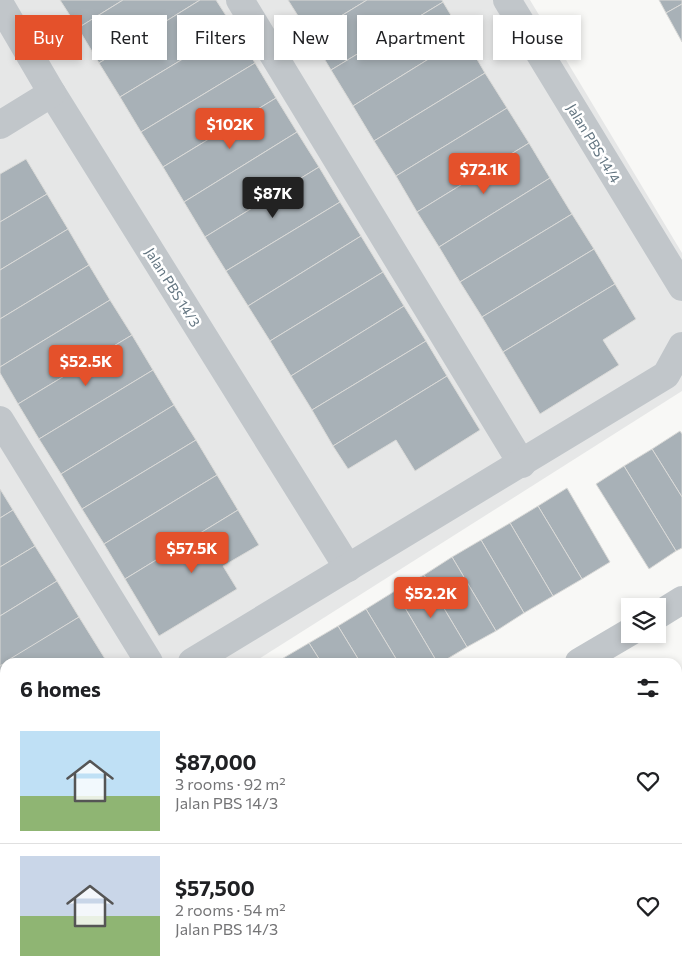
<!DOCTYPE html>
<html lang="en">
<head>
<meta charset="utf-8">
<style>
  :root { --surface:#fff; --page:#f2f2f2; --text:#202124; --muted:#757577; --line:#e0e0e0; --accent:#e4512b }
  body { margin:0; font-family:Commissioner,sans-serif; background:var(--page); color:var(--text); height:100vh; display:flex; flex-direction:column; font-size:19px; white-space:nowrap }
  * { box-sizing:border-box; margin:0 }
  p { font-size:16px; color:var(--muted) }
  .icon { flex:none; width:28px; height:28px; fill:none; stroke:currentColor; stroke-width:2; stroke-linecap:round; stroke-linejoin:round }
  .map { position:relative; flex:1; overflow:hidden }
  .sheet { position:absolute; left:0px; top:658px; width:682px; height:321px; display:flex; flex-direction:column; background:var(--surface); border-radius:15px 15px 0 0; box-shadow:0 2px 8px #0003 }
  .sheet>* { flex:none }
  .top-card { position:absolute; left:15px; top:15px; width:652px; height:45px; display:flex; gap:10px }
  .controls { position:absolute; left:621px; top:598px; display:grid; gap:10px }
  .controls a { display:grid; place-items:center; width:45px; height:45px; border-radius:0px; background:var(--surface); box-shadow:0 2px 8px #0003; font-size:25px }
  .price { position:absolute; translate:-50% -42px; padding:0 11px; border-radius:5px; background:var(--accent); color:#fff; font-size:16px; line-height:32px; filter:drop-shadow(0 1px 2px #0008) }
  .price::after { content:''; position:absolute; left:50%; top:30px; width:15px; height:11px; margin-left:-8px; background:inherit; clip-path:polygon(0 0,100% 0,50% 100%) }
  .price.active { background:#222; color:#fff }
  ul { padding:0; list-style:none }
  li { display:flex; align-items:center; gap:15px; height:125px; padding:0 20px }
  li+li { border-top:1px solid var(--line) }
  li span { display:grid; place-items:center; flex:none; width:140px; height:100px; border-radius:0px; color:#555 }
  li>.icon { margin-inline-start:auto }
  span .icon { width:60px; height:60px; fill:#fffc; stroke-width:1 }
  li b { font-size:21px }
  h2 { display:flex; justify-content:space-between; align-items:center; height:60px; padding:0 20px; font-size:21px }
  .tag { padding:0 18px; border-radius:0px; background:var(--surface); box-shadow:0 2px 8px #0003; font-size:18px; line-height:45px }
  .tag.active { background:var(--accent); color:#fff }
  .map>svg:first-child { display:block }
</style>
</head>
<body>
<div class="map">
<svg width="682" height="978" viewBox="0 0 682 978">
  <rect width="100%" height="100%" fill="#f8f8f6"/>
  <polygon fill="#e6e7e7" points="0,0 530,0 682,253 682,391 254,662 5,662 5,820 0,824"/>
  <polygon fill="#d8ddd5" points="0,954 5,956 5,974 77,974 94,978 0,978"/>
  <g fill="#a8b1b7" stroke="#dadad8">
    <polygon points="60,0 123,0 78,28"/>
    <polygon points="123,0 200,0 99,63 78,28"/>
    <polygon points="200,0 216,0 234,28 120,97 99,63"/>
    <polygon points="288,0 367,0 310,35"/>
    <polygon points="367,0 442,0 443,2 331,70 310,35"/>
    <polygon points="659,0 682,0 682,4 666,13"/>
    <polygon points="443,2 464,37 353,106 331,70"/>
    <polygon points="682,4 682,42 666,13"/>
    <polygon points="234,28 255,63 141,132 120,97"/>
    <polygon points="464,37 485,73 374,141 353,106"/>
    <polygon points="255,63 276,98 163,167 141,132"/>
    <polygon points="485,73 507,108 396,176 374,141"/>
    <polygon points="276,98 297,132 184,202 163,167"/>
    <polygon points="507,108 529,143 417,212 396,176"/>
    <polygon points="297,132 319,167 205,237 184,202"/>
    <polygon points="529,143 550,178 439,247 417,212"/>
    <polygon points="26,159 47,194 0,222 0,174"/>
    <polygon points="319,167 340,202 226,271 205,237"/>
    <polygon points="550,178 572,214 460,282 439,247"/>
    <polygon points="47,194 68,229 0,270 0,222"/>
    <polygon points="340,202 361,236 248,306 226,271"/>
    <polygon points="572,214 594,249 482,317 460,282"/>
    <polygon points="68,229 89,265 0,319 0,270"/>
    <polygon points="361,236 383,272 270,341 248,306"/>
    <polygon points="594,249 615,284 503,352 482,317"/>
    <polygon points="89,265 110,300 0,367 0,319"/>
    <polygon points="383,272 404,306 291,376 270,341"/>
    <polygon points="615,284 636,319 603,340 619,365 540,414 503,352"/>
    <polygon points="110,300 132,335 18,404 0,373 0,367"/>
    <polygon points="404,306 426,341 312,410 291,376"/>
    <polygon points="132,335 153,370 39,439 18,404"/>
    <polygon points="426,341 447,376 333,446 312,410"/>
    <polygon points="153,370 174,405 61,474 39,439"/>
    <polygon points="447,376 480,430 415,471 396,440 348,469 333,446"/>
    <polygon points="174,405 196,440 82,509 61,474"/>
    <polygon points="680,431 682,434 682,497 652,449"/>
    <polygon points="196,440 217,475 104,544 82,509"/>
    <polygon points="652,449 682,497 682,548 676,551 624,466"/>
    <polygon points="624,466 676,551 649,569 596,484"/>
    <polygon points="217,475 238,510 125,579 104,544"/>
    <polygon points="567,488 610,562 582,579 538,506"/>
    <polygon points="0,489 13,510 0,518"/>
    <polygon points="538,506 582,579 553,596 510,523"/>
    <polygon points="13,510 35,546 0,567 0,518"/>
    <polygon points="238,510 259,545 223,566 237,589 159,636 125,579"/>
    <polygon points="510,523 553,596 524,613 481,540"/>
    <polygon points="481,540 524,613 496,631 452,557"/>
    <polygon points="35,546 57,581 0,616 0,567"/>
    <polygon points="452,557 496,631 467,647 424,575"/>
    <polygon points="424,575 467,647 442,662 437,662 395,591"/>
    <polygon points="57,581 79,617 0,666 0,616"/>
    <polygon points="395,591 437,662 398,662 366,609"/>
    <polygon points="366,609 398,662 360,662 338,626"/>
    <polygon points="79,617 107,662 5,662"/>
    <polygon points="338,626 360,662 321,662 309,643"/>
    <polygon points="309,643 321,662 281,662 280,660"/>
    <polygon points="5,663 5,720 0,712 0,666"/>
    <polygon points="682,686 682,709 678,700 678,688"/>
    <polygon points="678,700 682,709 682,784 678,776"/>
    <polygon points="678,776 682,784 678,788"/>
  </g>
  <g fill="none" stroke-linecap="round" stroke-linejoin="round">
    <g stroke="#c1c6ca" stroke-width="28">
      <polyline points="240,0 522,464"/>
      <polyline points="507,0 682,287"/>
      <polyline points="0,4 52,93 348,568"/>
      <polyline points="0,125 52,93"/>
      <polyline points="0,420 149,662"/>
      <polyline points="658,615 682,600"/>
      <polyline points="192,662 666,375 682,346"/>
      <polyline points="579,662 630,632"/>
      <polyline points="0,781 5,777"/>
      <polyline points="0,835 5,837"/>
      <polyline points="378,974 390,978"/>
    </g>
  </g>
  <g text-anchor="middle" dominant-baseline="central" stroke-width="5" stroke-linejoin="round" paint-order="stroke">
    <g font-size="14" fill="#637581" stroke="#fff">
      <text transform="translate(594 143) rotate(59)">Jalan PBS 14/4</text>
      <text transform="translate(173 287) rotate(58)">Jalan PBS 14/3</text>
    </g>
  </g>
</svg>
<div class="controls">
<a><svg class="icon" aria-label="layers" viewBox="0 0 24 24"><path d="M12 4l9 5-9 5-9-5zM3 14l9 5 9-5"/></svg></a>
</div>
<b class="price" style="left:230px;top:150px">$102K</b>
<b class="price" style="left:484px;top:195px">$72.1K</b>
<b class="price active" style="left:273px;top:219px">$87K</b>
<b class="price" style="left:86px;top:387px">$52.5K</b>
<b class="price" style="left:192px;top:574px">$57.5K</b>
<b class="price" style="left:431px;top:619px">$52.2K</b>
<div class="top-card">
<a class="tag active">Buy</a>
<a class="tag">Rent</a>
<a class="tag">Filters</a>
<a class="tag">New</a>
<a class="tag">Apartment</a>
<a class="tag">House</a>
</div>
<section class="sheet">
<h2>6 homes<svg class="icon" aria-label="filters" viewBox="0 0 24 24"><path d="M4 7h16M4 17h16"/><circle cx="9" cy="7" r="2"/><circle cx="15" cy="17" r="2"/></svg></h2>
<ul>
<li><span style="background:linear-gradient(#bfe0f5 65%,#8fb573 0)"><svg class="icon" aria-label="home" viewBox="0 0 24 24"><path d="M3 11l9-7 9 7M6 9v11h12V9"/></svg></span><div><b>$87,000</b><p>3 rooms · 92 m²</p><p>Jalan PBS 14/3</p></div><svg class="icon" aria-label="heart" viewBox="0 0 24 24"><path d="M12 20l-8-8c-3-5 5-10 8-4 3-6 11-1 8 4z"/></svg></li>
<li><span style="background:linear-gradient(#c9d6e8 60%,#8fb573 0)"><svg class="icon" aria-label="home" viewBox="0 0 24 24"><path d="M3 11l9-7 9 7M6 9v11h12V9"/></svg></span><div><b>$57,500</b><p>2 rooms · 54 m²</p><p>Jalan PBS 14/3</p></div><svg class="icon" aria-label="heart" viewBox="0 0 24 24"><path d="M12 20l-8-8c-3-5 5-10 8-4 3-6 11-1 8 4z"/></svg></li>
</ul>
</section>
</div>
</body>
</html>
